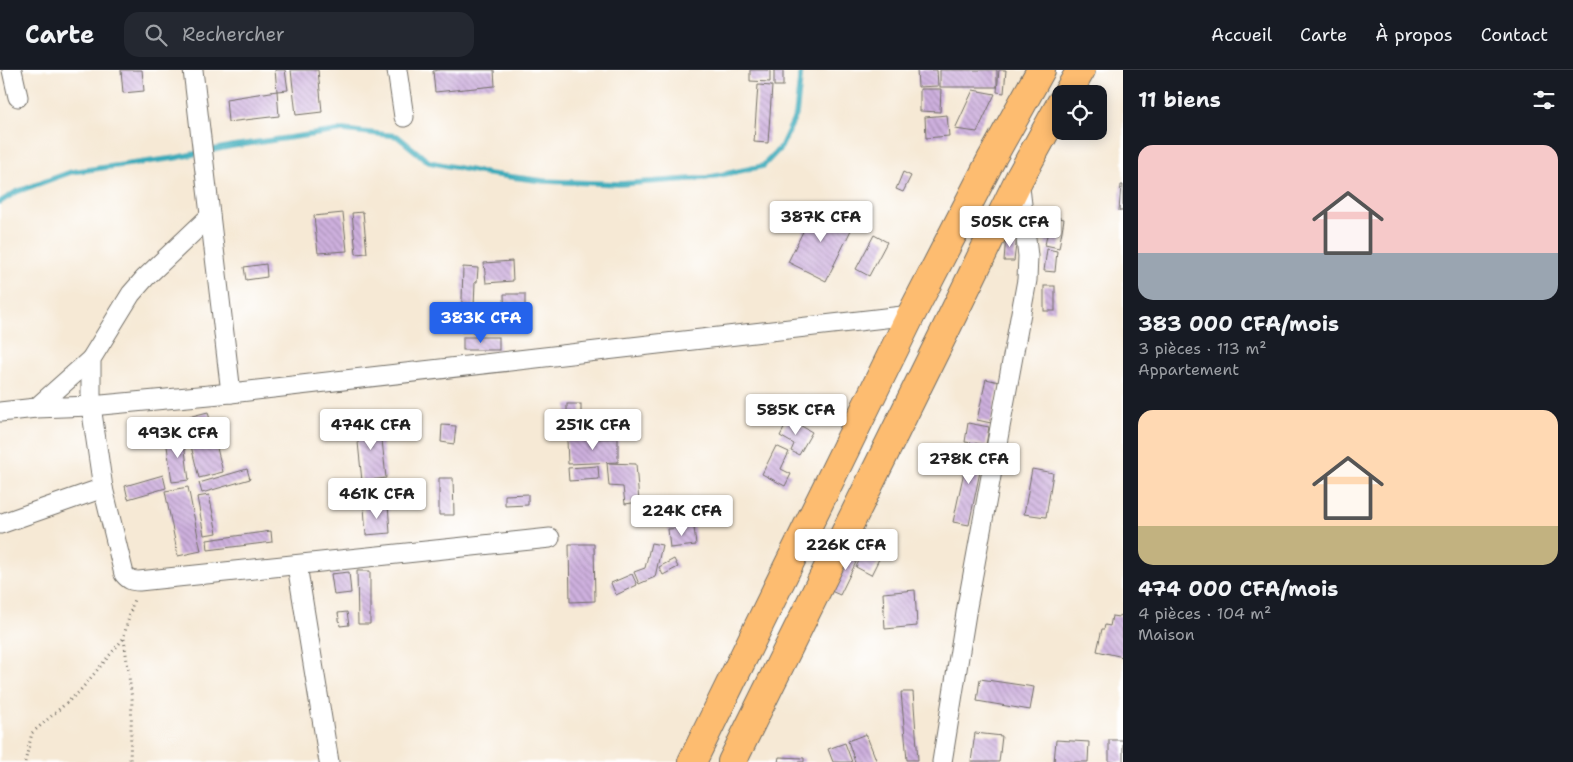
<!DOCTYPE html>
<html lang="fr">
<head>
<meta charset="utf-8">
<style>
  :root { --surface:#171b24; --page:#242831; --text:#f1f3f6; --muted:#9ea1a6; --line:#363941; --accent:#2563eb }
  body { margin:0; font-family:"Shantell Sans",sans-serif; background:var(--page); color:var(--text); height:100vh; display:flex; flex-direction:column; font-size:19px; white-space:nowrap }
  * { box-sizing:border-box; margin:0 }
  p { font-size:16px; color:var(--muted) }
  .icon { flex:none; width:28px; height:28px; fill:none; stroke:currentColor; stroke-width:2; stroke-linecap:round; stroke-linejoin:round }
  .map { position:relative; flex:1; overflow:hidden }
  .details { display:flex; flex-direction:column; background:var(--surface); width:450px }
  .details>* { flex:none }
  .tools { position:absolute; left:1052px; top:15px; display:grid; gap:10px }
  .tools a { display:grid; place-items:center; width:55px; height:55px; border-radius:10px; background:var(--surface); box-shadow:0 2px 12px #0003; font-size:25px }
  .price { position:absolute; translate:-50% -42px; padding:0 11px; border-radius:5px; background:#fff; color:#222; font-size:16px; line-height:32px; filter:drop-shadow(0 1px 2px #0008) }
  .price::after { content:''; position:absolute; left:50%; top:30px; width:15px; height:11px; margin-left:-8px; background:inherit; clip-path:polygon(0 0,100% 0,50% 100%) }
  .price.active { background:var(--accent); color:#fff }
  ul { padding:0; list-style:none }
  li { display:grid; align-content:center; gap:10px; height:265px; padding:0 15px }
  li span { display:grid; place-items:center; height:155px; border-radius:15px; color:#555 }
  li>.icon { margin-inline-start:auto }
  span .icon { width:90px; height:90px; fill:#fffc; stroke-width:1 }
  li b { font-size:21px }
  h2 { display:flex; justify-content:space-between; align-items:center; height:60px; padding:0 15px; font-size:21px }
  header { display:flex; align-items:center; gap:30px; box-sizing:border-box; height:70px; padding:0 25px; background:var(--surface); border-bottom:1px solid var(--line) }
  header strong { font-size:24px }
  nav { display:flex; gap:28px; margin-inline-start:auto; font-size:18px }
  .search { width:350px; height:45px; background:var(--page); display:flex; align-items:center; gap:12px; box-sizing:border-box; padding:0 18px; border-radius:15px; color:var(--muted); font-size:19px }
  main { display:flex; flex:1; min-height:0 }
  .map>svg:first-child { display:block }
</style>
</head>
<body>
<header>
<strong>Carte</strong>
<div class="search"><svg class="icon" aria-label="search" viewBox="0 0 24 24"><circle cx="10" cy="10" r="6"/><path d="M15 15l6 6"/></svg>Rechercher</div>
<nav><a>Accueil</a><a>Carte</a><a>À propos</a><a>Contact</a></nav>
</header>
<main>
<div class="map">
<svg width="1123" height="692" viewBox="0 0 1123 692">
  <defs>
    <pattern id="building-back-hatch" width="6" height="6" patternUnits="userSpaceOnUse" patternTransform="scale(1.25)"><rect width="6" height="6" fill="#ceb0de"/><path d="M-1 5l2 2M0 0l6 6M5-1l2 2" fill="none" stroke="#a78fb4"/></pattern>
  </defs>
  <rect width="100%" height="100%" fill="#fff"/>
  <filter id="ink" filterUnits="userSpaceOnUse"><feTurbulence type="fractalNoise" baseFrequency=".02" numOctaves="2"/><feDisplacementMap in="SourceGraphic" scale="10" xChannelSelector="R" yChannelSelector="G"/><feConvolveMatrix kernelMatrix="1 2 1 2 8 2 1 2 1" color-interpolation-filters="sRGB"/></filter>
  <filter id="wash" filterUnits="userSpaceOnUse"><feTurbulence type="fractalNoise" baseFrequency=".0096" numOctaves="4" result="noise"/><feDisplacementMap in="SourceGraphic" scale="20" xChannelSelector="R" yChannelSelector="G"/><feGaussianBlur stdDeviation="1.12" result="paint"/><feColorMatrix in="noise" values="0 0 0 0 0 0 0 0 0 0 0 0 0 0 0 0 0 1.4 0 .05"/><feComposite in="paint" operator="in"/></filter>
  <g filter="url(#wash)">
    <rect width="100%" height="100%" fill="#f6e9d5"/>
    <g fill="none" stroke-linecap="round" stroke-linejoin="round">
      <polyline stroke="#3baab9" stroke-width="5.5" points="0,132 16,122 71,102 175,88 232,76 343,60 397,66 429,92 489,104 544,111 620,114 706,108 763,96 781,77 796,45 801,0"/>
    </g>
    <g id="blocks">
      <g fill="url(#building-back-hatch)">
        <polygon points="121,0 142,0 144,21 123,23"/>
        <polygon points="275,0 285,0 288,20 277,21"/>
        <polygon points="291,0 318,0 322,42 296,45"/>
        <polygon points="440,0 494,0 495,16 435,22 433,1"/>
        <polygon points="750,0 770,0 770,12 750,11"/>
        <rect x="774" y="0" width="9" height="16"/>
        <polygon points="917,0 937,0 938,16 918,17"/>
        <rect x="940" y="0" width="57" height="17"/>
        <polygon points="999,0 1006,0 1004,23 997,22"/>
        <polygon points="758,15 772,16 768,73 754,72"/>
        <polygon points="920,19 941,19 940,42 920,41"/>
        <polygon points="973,20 995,24 977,62 955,59"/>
        <polygon points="277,21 279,46 228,52 226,29"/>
        <polygon points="947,45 949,66 926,68 925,47"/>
        <polygon points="903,102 911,106 903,122 896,119"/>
        <polygon points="1121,115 1123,115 1123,141 1119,141"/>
        <polygon points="816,135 854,154 826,211 788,192"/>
        <polygon points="363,142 367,183 356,184 352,143"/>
        <polygon points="343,143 347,181 318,183 314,146"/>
        <polygon points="1051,146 1064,149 1059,178 1045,175"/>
        <polygon points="874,165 887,172 869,206 856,199"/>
        <polygon points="1006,165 1017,166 1014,191 1004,191"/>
        <polygon points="1047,179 1057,181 1055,202 1044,201"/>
        <polygon points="512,191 513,211 486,213 484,193"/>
        <polygon points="266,194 267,207 246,210 244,197"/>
        <polygon points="463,197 478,198 477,212 475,212 473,262 461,262"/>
        <rect x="1044" y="216" width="11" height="25"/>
        <polygon points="504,224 525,224 525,259 505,259"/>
        <rect x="463" y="267" width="36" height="13"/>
        <polygon points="986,309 999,312 991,353 977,350"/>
        <rect x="567" y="334" width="14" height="35"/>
        <polygon points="208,342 223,402 199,408 184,348"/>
        <polygon points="152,349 155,373 144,374 142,351"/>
        <polygon points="789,349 812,362 799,385 791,381 794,374 780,366"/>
        <polygon points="380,351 386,408 362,411 356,353"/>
        <polygon points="968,353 989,357 986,375 965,372"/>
        <polygon points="442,355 456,356 454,374 441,372"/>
        <polygon points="183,366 189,410 172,412 166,369"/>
        <polygon points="618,368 618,392 568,394 567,370"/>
        <polygon points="970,374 985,377 969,455 953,452"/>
        <polygon points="776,376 789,382 781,399 791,404 785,416 762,404"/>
        <polygon points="607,393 636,394 639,432 625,434 623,417 609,416"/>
        <polygon points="598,396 599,409 569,411 568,398"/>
        <polygon points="247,399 250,409 202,423 199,413"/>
        <polygon points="1032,399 1053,403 1046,447 1024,444"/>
        <polygon points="163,405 166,418 128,429 125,416"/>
        <polygon points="439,408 453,408 454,445 439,445"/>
        <polygon points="188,417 201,481 178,486 165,421"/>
        <polygon points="528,424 528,435 505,436 505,425"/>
        <polygon points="209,425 217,463 204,465 197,427"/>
        <polygon points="388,434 390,463 366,465 364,437"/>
        <polygon points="694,457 696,475 670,478 668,459"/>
        <polygon points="271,461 272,472 208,480 207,470"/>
        <polygon points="651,473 662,475 655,507 639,514 634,502 645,498"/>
        <polygon points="569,474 594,474 595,531 570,532"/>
        <polygon points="852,477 861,482 840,525 831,521"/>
        <polygon points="864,481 879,489 871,505 856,497"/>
        <polygon points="674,489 678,497 663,505 659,497"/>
        <polygon points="357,501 370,501 370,554 358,554"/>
        <polygon points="349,502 351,523 334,525 331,504"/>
        <polygon points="632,504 637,515 616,525 611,513"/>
        <polygon points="915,520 917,556 885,559 883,523"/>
        <polygon points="347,542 349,555 340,556 338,543"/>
        <polygon points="1119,545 1123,546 1123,587 1097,581 1102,559 1104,559 1105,555 1110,556 1112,546 1119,547"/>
        <polygon points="980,609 1034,617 1030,640 977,631"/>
        <polygon points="901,622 913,622 918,690 907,690"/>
        <polygon points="975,663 1002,666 999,692 971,692"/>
        <polygon points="866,664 877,692 855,692 848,671"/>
        <polygon points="1056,670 1089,672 1088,692 1054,692"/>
        <rect x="1109" y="670" width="14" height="22"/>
        <polygon points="845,673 852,692 833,692 828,679"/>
        <polygon points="779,687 804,688 804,692 778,692"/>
      </g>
    </g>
  </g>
  <g filter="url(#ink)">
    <use href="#blocks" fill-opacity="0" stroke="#726e66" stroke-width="1"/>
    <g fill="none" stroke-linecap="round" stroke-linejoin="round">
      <defs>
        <g id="minor">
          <polyline points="12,0 18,27"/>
          <polyline points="193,0 231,323"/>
          <polyline points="397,0 404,47"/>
          <path d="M210 146 145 208 131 224 91 289V336L103 418 124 504C129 510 132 511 139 511L550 468"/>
          <polyline points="36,338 91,289"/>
          <polyline points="0,342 36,338 91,336 231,323 911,245"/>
          <polyline points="0,454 103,418"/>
          <polyline points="297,495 329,692"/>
          <polyline points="942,692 967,537 1027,210 1028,186 1019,109"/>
        </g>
        <g id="highway">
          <polyline points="1067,24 1081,0"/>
          <polyline points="692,692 911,245 992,88 1041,0"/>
          <polyline points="732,692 943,265 1019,109 1061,33"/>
        </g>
      </defs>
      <use href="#minor" stroke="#726e66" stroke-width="21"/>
      <use href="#highway" stroke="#726e66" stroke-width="30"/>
      <g stroke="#726e66" stroke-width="3" stroke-dasharray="1 4" stroke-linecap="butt">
        <polyline points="124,569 132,629 130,692"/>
        <polyline points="25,692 32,663 79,622 123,569 134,529"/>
      </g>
      <use href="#minor" stroke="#fff" stroke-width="19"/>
      <use href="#highway" stroke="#fdbc70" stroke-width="28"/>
    </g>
  </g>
</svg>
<div class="tools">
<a><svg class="icon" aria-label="locate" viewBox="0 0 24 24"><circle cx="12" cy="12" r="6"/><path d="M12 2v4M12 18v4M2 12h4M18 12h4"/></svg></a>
</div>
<b class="price" style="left:821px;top:173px">387K CFA</b>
<b class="price" style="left:1010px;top:178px">505K CFA</b>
<b class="price active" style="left:481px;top:274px">383K CFA</b>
<b class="price" style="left:796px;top:366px">585K CFA</b>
<b class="price" style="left:371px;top:381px">474K CFA</b>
<b class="price" style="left:593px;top:381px">251K CFA</b>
<b class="price" style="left:178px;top:389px">493K CFA</b>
<b class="price" style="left:969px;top:415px">278K CFA</b>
<b class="price" style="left:377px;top:450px">461K CFA</b>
<b class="price" style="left:682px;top:467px">224K CFA</b>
<b class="price" style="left:846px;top:501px">226K CFA</b>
</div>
<section class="details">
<h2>11 biens<svg class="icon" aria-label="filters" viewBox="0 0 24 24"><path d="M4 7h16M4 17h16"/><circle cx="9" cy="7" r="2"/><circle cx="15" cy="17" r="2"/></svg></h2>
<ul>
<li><span style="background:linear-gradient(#f6c9c9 70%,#9aa5b1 0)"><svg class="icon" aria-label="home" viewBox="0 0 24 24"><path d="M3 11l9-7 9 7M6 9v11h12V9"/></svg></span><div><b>383 000 CFA/mois</b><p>3 pièces · 113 m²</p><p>Appartement</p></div></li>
<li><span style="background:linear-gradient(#ffd9b3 75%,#c2b280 0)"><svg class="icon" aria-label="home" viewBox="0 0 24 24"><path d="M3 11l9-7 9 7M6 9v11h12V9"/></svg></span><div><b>474 000 CFA/mois</b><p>4 pièces · 104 m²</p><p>Maison</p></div></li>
</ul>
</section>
</main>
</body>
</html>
